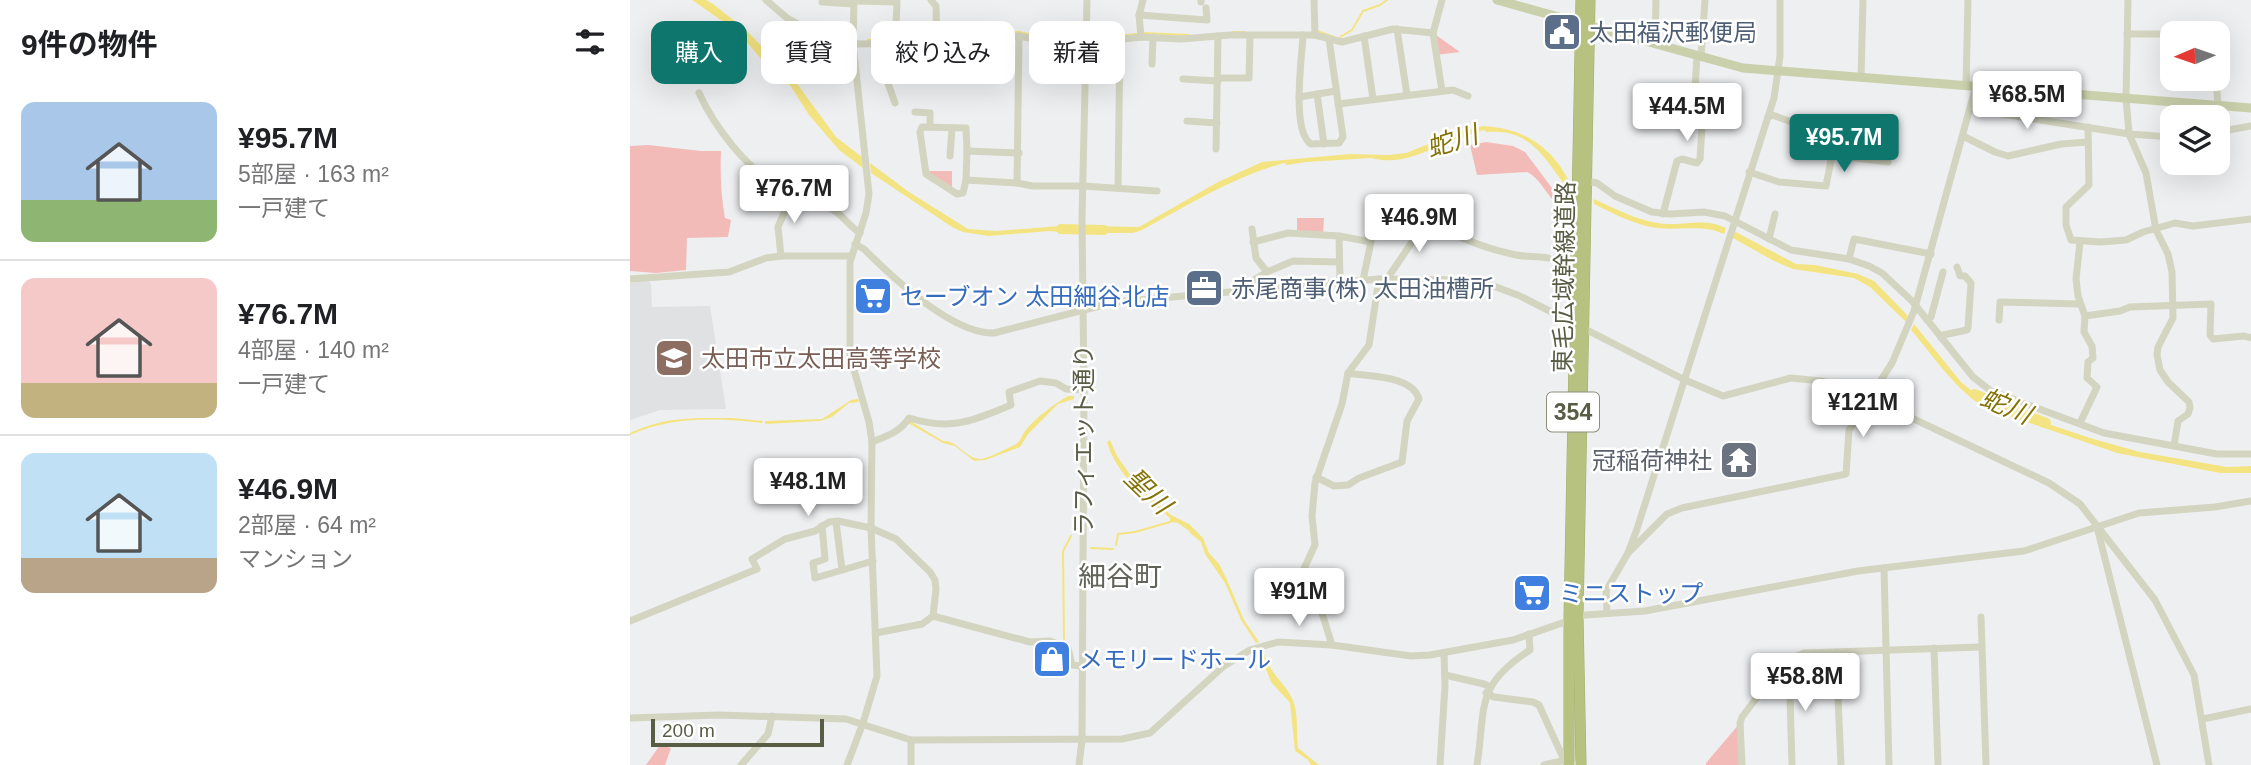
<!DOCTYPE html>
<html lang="ja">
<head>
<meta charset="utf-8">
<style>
  :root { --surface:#fff; --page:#f2f2f2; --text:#202124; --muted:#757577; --line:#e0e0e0; --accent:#0f766e }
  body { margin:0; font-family:Arial,"Noto Sans JP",sans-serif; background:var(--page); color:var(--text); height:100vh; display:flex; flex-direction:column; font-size:26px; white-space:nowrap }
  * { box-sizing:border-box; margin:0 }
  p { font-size:23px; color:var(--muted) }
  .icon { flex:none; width:38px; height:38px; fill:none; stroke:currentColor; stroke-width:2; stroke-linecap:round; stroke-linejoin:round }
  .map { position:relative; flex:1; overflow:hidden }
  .details { display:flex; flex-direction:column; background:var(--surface); width:630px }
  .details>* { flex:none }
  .top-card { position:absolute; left:21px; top:21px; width:665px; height:63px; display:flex; gap:14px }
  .needle { width:46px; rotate:268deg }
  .buttons { position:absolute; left:1530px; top:21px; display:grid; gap:14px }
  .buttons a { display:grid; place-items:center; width:70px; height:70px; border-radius:14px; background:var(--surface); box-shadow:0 7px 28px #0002; font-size:35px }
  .scale { position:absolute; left:21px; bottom:18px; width:173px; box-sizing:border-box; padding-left:7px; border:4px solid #5a5d45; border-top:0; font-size:19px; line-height:24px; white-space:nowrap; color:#5a5d45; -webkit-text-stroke:5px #fff; paint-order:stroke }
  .price { position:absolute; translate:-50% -60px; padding:0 16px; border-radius:7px; background:#fff; color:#222; font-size:23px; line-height:46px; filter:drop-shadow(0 2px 4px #0008) }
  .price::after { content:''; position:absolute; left:50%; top:42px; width:21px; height:16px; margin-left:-10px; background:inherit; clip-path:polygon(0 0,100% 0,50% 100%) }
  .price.selected { background:var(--accent); color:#fff }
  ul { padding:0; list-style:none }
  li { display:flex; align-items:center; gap:21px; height:175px; padding:0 21px }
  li+li { border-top:2px solid var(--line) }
  li span { display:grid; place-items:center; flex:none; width:196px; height:140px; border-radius:14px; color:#555 }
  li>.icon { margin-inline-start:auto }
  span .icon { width:84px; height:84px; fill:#fffc; stroke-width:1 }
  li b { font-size:30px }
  h2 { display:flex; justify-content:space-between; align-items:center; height:84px; padding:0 21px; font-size:30px }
  .pill { padding:0 24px; border-radius:14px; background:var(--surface); box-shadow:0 7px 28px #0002; font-size:24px; line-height:63px }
  .pill.selected { background:var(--accent); color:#fff }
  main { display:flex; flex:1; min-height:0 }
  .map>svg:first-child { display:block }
</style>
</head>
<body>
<main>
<section class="details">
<h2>9件の物件<svg class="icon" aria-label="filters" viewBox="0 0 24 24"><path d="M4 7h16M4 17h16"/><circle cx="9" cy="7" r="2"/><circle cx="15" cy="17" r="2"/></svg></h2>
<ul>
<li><span style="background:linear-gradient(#a9c7e8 70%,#8fb573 0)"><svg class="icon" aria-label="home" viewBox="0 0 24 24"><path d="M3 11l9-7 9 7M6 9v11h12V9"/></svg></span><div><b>¥95.7M</b><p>5部屋 · 163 m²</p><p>一戸建て</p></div></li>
<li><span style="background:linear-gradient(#f6c9c9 75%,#c2b280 0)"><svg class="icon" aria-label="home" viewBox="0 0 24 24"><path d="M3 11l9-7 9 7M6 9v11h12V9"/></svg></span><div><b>¥76.7M</b><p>4部屋 · 140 m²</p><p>一戸建て</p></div></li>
<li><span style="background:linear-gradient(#bfe0f5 75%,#b9a48a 0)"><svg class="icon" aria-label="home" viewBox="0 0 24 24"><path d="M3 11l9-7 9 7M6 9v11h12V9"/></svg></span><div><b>¥46.9M</b><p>2部屋 · 64 m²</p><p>マンション</p></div></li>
</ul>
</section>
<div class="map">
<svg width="1621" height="765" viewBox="0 0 1621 765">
  <rect width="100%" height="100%" fill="#eeeff1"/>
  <polygon fill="#dfe1e2" points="18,280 21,284 22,307 80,306 96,409 30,410 0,420 0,283"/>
  <g fill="#f3bbb8">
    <polygon points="79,21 99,37 98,39 84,42 79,38"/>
    <polygon points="803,33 830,52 806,55"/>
    <path d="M856 142 883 146 895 152 937 208C919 205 913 179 897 172L847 175 840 145Z"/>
    <path d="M18 145 71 151H91C90 174 91 196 95 218L101 220 98 237 57 238 56 270 26 273 0 271V146Z"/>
    <polygon points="296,171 322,171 322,191"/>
    <polygon points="667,218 694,218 693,235 667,233"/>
    <polygon points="1110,723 1112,765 1076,765 1076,763"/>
    <polygon points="30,745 41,748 35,765 16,765"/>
  </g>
  <g fill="#f4e481">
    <polygon points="62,0 76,0 83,4 116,30 165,81 206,137 232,157 233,168 209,150 179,115 160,85 133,61 108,32"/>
    <path d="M853 126C886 128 910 139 930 166 936 176 940 179 940 191 915 161 903 128 857 132L854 130C840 135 825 139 811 145 788 155 767 165 741 158L676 162 657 165 654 163C603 177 558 205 512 230L503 233H460V226L509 227 588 182 632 162 720 154 758 155 776 153 826 133Z"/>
    <polygon points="240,163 279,192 338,229 366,231 444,225 444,233 419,231 359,236 333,232 322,227 241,173"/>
    <path d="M964 199C986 209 1012 223 1037 224 1061 225 1072 218 1096 228L1094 234C1070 223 1046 232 1021 227 1001 223 982 213 964 204Z"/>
    <polygon points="1104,231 1166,264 1185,265 1228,274 1244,281 1278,316 1276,322 1240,287 1224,278 1163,269 1144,261 1101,237"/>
    <path d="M1284 324 1331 382 1348 396 1380 411 1460 438 1510 452 1597 467 1621 466V473H1590L1487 453 1356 408C1325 390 1305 358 1281 330Z"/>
    <path d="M438 396H444V399L428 404 398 434 390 447 355 460 344 461 325 446 313 443 278 423 280 421 313 441C328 440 335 459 351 459 356 459 381 447 386 444 391 441 392 435 395 431 405 418 424 404 438 396Z"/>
    <polygon points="228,399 229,402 219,403 202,417 190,421 135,424 135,421 192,419 221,400"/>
    <path d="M102 418 133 421 132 423C88 418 42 416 0 435V433C36 416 64 418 102 418Z"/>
    <path d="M480 440 487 456 508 486 541 515 559 524 573 538 579 553 589 564 597 580 614 620 629 642 626 643 611 620 595 583 575 554 571 542 560 533 557 527 550 523 540 522V518C515 497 486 474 477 442Z"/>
    <path d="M633 650C640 675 653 680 662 698 669 714 666 732 668 748L689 765H681L678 760 665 751 660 703 641 682 629 652Z"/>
  </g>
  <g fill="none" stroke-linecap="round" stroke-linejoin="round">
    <g stroke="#f4e481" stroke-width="2">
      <polyline points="687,31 704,37"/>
      <polyline points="603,32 615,32"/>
      <polyline points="512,33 559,35"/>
      <polyline points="411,36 434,37"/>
      <polyline points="311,37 389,32 403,35"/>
      <polyline points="478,37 507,34"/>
      <polyline points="710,37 722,30 733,11 750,5 757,0"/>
      <polyline points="460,38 472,38"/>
      <polyline points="238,40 306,38"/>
      <polyline points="548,522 558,529"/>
      <polyline points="486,545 488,534 505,532 540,522"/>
      <polyline points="461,548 483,549"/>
      <polyline points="434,639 433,551 441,536"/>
    </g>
    <g stroke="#f4e481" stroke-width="10">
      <polyline points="431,229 474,230"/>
      <polyline points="1344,394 1416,423"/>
    </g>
    <defs>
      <g id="highway">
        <polyline points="939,765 939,619 951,0"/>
        <polyline points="951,765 948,616 960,0"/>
      </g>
    </defs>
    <use href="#highway" stroke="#a2ae6c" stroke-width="11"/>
    <g stroke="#d3d5c0" stroke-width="7">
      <polyline points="136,0 157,18 184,33 205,40 229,44 336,41 389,36 404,39 468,42 511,37 551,39 600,35 685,35 712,42 763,29 803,33"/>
      <polyline points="301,0 306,6 307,42"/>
      <polyline points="684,0 685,35"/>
      <polyline points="1498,0 1496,98 1499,134 1516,173 1526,230 1538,254 1542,272 1543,318 1528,347 1527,355 1530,370 1538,382 1559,402 1560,408 1558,414 1548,421 1544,446"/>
      <polyline points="224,1 267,2 266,25"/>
      <polyline points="192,2 224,4"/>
      <polyline points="571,2 571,0"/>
      <polyline points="509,15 577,20 576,8"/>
      <polyline points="767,29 777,95"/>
      <polyline points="1497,34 1542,34"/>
      <path d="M673 35C672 58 661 131 681 144L709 143 713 137 699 39"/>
      <polyline points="389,36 387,183 403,186 453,186 527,191"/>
      <polyline points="734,36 743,99"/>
      <polyline points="511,37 509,15 513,0"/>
      <polyline points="244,44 265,103"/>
      <polyline points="1025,44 1026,0"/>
      <polyline points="1071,57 1075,0"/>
      <polyline points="522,64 523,37"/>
      <polyline points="588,78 619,78 620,37"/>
      <polyline points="1231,78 1233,0"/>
      <polyline points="553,79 588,81"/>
      <polyline points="1586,79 1588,105"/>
      <polyline points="283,80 300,43"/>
      <polyline points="1336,85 1338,0"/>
      <polyline points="812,91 803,33 812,0"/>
      <path d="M69 93C84 126 117 170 150 187 168 195 188 200 205 211 214 217 220 227 230 233"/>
      <polyline points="687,94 694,144"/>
      <polyline points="669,97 706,91"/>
      <polyline points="708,104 823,90 838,96"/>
      <polyline points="1341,109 1499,134 1542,137"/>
      <polyline points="285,112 300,113 300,127"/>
      <polyline points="1138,117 1142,115 1173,126 1196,126 1194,148 1202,155 1258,162"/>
      <polyline points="557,121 587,123"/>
      <polyline points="1458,127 1459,185 1436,207 1436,225 1441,240 1471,242 1496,240 1513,232 1545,223 1563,226 1621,219"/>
      <polyline points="1587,132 1621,126"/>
      <polyline points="1333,136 1365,152 1378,156 1431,144 1458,142"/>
      <polyline points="586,149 588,36"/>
      <polyline points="320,156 322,128"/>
      <polyline points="1119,172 1149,182 1196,186 1202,155"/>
      <polyline points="336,180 333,193 327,194 296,174 290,132 292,127 336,128 337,151"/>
      <polyline points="956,181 967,183 985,196 1022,212 1040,214 1074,212 1095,216 1161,250 1219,259 1239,266 1252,273 1282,301 1343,377 1361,391 1474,433 1587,454 1621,454"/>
      <polyline points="387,183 336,180 337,151 389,153"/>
      <polyline points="488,188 490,39"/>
      <path d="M787 210C812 233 853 248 886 255 896 257 907 256 918 258"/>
      <polyline points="1033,214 1047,161 1052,159 1067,163 1070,159 1073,111 1066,108 1064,105 1067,55"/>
      <polyline points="622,229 626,258 637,272"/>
      <polyline points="1139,239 1145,214"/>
      <polyline points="623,242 658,233 709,236"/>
      <path d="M225 244 234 249C263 278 322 334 364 333L485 302 749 279 832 280 853 282 890 296 1055 380 1093 396 1161 378 1191 381 1214 386 1419 483 1450 504 1525 600 1564 675 1579 765"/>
      <polyline points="151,256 148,227 163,192"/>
      <polyline points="1219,259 1224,239 1301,254"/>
      <polyline points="0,279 99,272 136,258 151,256 221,256"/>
      <polyline points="757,279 797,220"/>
      <polyline points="710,282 709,236 741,242 733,280"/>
      <polyline points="608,290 637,272 663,261 709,262"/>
      <polyline points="1455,316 1490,311 1500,307 1581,304 1580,335 1583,339 1614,336 1621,338"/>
      <polyline points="1297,320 1301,317 1313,272"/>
      <polyline points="1369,320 1370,302 1449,304"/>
      <polyline points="1311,338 1313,335 1337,330 1338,328 1341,283 1335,276 1330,276 1327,267"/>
      <polyline points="1450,423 1467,387 1457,378 1458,362 1463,358 1462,346 1454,332 1455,316 1448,296 1446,279 1450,242"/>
      <path d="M242 442C257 436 270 432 279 418 322 431 342 421 381 405L379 392 410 381 426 383 436 389 454 390"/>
      <path d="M686 477 704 486 718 485 729 478 772 462 777 421 789 399C782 375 739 377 718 373"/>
      <polyline points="206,522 212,570"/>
      <polyline points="192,526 195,559 183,563 185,578 243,561"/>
      <polyline points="1468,531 1527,765"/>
      <polyline points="998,553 1037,514 1052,508 1216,474 1219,430 1262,363 1284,311 1346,86"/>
      <polyline points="1254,568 1259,765"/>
      <polyline points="977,613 976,591 998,553 1007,529 1144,98 1150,56 1150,0"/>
      <polyline points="303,616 400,642 420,641 438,648 442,665 452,666"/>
      <polyline points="1351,617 1356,765"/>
      <polyline points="0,621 127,569 122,559 155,539 185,531 199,522 208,521 241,528 266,539 300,572 305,580 306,589 303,616 292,624 246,633"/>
      <polyline points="702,645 692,613 673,586 671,575 685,545 682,516 685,483 712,404 718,373 739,345 749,279"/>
      <polyline points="1304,648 1308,765"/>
      <polyline points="1206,652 1211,765"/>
      <polyline points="1159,661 1162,765"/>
      <polyline points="815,675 854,684 860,687"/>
      <polyline points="856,693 864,697 903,702 909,705 934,760"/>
      <polyline points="0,718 89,715 216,719 281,740 492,739 520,733 594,666 620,650 648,642 702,645 781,656 800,655 883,640 955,615 1015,611 1228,571 1394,551 1509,513 1585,507 1621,501"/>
      <polyline points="1573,719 1621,709"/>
      <polyline points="281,740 281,765"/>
      <polyline points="111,765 138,734 142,716"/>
      <polyline points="217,765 233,723 247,676 241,528 242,442 239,422 220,356 220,262 236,213 239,194 223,43 224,0"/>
      <polyline points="449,765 452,740 454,390 452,219 457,0"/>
      <polyline points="810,765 815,686 814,653"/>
      <path d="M847 765C856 708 844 686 900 650L899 634"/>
      <polyline points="914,765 936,760 945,765"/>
      <polyline points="1112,765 1110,723 1112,717 1147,671 1167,656 1174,653 1351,647"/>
    </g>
    <polyline stroke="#cad0ab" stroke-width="9" points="867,0 1113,68 1621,108"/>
    <use href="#highway" stroke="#b7c281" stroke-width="10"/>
  </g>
  <defs>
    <symbol id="civic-square" viewBox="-11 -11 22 22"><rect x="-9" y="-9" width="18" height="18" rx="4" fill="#5c6f8a" stroke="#fff"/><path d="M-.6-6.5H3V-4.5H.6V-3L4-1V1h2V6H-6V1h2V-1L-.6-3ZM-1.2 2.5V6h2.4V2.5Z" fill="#fff"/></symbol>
    <symbol id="office-square" viewBox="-11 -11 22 22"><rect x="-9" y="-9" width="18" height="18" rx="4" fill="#5c6f8a" stroke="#fff"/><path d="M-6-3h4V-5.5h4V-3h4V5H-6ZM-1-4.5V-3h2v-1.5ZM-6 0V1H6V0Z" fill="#fff"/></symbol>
    <symbol id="supermarket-square" viewBox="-11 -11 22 22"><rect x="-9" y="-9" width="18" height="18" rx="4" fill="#3f7fe0" stroke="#fff"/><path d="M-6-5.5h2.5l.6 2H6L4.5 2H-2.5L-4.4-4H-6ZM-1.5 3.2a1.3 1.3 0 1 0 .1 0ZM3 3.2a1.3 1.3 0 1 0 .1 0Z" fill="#fff"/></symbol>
    <symbol id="school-square" viewBox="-11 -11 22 22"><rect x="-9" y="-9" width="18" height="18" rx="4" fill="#8d6e63" stroke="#fff"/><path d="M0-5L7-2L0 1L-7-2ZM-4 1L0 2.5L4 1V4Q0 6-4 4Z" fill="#fff"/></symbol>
    <symbol id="temple-square" viewBox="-11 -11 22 22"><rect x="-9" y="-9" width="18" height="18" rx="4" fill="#6b7280" stroke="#fff"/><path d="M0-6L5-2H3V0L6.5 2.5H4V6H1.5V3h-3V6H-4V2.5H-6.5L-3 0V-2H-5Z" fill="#fff"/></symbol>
    <symbol id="shop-square" viewBox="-11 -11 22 22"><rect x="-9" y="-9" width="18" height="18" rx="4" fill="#3f7fe0" stroke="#fff"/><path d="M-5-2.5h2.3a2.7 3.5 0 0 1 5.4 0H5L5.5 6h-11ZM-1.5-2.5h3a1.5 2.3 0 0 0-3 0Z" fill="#fff"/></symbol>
  </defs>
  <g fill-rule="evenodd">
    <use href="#civic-square" x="910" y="10" width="44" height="44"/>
    <use href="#office-square" x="552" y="266" width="44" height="44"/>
    <use href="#supermarket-square" x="221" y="274" width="44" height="44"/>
    <use href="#school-square" x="22" y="336" width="44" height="44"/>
    <use href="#temple-square" x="1087" y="438" width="44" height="44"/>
    <use href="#supermarket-square" x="880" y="571" width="44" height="44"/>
    <use href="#shop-square" x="400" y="637" width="44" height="44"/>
  </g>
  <g text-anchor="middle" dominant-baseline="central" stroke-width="5" stroke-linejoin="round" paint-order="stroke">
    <rect fill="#fff" stroke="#8c8e7d" stroke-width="2" x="917" y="392.5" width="52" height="39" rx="5"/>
    <g font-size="23" font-weight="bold" fill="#5a5d45">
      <text x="943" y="412">354</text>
    </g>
    <g font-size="24" fill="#4e5e75" stroke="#fff" text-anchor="start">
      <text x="959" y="32">太田福沢郵便局</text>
      <text x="601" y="288">赤尾商事(株) 太田油槽所</text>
    </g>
    <g font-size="24" fill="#5a5d45" stroke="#fff">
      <text transform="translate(934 277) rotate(-89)">東毛広域幹線道路</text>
      <text transform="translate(453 440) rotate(-90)">ラフィエット通り</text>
    </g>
    <g font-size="24" fill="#366cbe" stroke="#fff" text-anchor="start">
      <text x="270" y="296">セーブオン 太田細谷北店</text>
      <text x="929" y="593">ミニストップ</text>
      <text x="449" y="659">メモリードホール</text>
    </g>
    <g font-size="24" fill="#785e54" stroke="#fff" text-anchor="start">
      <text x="71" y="358">太田市立太田高等学校</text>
    </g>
    <g font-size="24" fill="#5b616d" stroke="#fff" text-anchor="end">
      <text x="1082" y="460">冠稲荷神社</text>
    </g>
    <g font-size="26" font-style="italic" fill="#847205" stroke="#fff">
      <text transform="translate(822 141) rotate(-17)">蛇川</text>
      <text transform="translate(1376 406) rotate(23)">蛇川</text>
      <text transform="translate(518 491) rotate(44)">聖川</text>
    </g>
    <g font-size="28" fill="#62645a" stroke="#fff">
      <text x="490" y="576">細谷町</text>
    </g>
  </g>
</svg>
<div class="buttons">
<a><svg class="needle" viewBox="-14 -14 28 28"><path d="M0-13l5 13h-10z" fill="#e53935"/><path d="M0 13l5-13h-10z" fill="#757577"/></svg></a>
<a><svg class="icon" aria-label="layers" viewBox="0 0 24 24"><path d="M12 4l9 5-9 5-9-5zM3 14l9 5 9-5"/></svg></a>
</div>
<div class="scale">200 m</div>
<b class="price" style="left:1397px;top:131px">¥68.5M</b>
<b class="price" style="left:1057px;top:143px">¥44.5M</b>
<b class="price selected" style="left:1214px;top:174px">¥95.7M</b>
<b class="price" style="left:164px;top:225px">¥76.7M</b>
<b class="price" style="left:789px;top:254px">¥46.9M</b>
<b class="price" style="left:1233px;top:439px">¥121M</b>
<b class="price" style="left:178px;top:518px">¥48.1M</b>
<b class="price" style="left:669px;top:628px">¥91M</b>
<b class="price" style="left:1175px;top:713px">¥58.8M</b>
<div class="top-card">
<a class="pill selected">購入</a>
<a class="pill">賃貸</a>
<a class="pill">絞り込み</a>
<a class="pill">新着</a>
</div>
</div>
</main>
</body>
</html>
